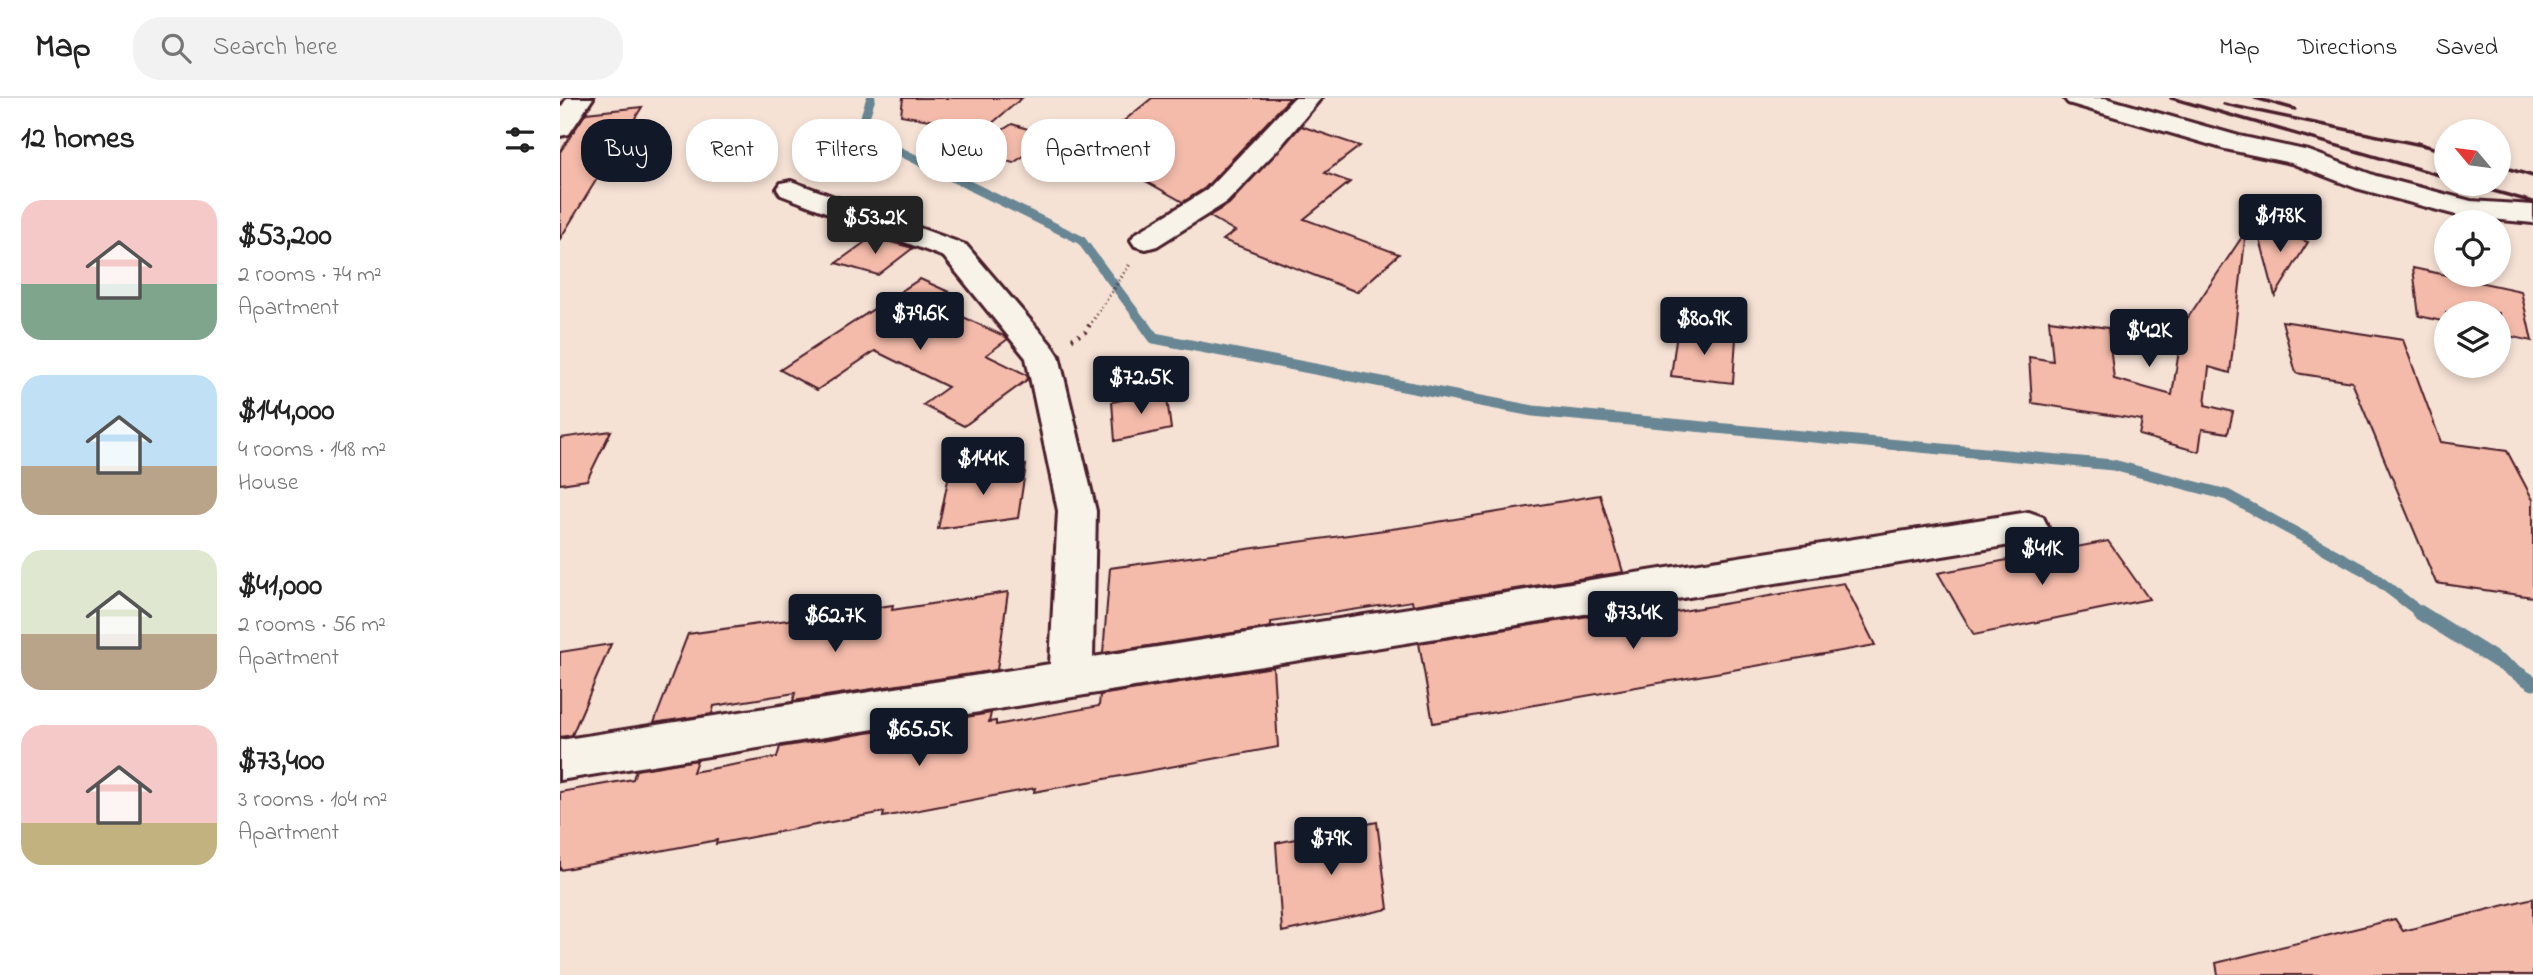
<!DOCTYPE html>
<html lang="en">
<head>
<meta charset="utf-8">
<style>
  :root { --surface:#fff; --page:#f2f2f2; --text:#222; --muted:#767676; --line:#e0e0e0; --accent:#111827 }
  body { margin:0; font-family:"Indie Flower",sans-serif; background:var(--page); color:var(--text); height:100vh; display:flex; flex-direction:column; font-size:26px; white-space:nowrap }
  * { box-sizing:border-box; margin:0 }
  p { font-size:23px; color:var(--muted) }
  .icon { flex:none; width:38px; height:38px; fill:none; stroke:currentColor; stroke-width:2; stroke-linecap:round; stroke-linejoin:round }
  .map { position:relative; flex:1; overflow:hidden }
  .details { display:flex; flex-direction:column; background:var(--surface); width:560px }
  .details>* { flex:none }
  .banner { position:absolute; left:21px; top:21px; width:665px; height:63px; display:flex; gap:14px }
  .needle { width:46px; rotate:299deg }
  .buttons { position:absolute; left:1874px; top:21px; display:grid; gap:14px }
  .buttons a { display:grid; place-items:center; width:77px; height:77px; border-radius:50%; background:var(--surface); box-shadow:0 4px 10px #0003; font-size:35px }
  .price { position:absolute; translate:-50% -60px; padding:0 16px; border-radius:7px; background:var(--accent); color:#fff; font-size:23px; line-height:46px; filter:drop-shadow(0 2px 4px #0008) }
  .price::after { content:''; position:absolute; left:50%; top:42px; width:21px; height:16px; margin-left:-10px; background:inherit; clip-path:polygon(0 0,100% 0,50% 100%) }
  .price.selected { background:#222; color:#fff }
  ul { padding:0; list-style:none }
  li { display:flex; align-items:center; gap:21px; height:175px; padding:0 21px }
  li span { display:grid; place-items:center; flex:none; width:196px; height:140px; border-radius:21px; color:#555 }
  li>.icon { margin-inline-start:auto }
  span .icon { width:84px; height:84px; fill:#fffc; stroke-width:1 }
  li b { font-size:30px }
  h2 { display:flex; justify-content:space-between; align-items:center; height:84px; padding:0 21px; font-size:30px }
  .pill { padding:0 24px; border-radius:28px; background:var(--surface); box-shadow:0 4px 10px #0003; font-size:24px; line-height:63px }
  .pill.selected { background:var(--accent); color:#fff }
  header { display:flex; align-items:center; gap:42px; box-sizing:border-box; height:98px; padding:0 35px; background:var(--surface); border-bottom:2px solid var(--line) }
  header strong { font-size:33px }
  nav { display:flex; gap:38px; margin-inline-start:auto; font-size:24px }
  .search { width:490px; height:63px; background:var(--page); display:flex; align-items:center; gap:18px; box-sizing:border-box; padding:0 24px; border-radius:28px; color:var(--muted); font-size:26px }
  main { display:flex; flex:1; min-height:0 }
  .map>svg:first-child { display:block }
</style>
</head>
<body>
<header>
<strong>Map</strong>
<div class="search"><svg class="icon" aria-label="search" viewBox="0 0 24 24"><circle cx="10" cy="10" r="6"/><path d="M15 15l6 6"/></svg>Search here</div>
<nav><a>Map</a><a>Directions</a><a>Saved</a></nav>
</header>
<main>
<section class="details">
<h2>12 homes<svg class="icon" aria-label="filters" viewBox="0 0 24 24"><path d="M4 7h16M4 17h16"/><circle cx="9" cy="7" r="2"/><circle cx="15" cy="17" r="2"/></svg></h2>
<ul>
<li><span style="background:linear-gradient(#f6c9c9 60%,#7fa58c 0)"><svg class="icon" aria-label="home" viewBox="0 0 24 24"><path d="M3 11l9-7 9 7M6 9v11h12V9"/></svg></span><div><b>$53,200</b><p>2 rooms · 74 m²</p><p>Apartment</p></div></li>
<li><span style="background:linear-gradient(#bfe0f5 65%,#b9a48a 0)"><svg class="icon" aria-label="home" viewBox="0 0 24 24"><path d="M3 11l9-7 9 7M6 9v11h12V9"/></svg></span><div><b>$144,000</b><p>4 rooms · 148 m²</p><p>House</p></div></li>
<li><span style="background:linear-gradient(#dfe7d0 60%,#b9a48a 0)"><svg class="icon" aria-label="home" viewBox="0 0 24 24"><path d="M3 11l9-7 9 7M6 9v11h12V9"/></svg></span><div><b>$41,000</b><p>2 rooms · 56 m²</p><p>Apartment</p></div></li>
<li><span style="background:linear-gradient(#f6c9c9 70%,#c2b280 0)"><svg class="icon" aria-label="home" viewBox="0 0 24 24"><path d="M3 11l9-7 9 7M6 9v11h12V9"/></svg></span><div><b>$73,400</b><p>3 rooms · 104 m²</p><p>Apartment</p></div></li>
</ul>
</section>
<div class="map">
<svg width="1973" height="877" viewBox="0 0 1973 877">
  <rect width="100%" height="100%" fill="#f6e2d5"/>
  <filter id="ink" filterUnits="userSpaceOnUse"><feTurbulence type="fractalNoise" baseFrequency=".0143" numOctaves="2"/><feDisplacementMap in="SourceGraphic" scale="14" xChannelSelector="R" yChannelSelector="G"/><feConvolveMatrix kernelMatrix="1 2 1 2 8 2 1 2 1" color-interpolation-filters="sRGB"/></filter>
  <g filter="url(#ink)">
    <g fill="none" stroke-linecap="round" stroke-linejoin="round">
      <polyline stroke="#688693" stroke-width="9" points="311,0 300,34 521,142 585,228"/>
      <polyline stroke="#688693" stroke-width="11" points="584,226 594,240 973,313 1553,367 1667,397 1807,474 1861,515"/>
      <polyline stroke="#688693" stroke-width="15" points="1859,514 1973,585"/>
    </g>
    <g fill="#f4bbaa" stroke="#4a1f2b" stroke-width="2">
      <polygon points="343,0 462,0 424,32 341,17"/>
      <polygon points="592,0 730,0 645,90 623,104 529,51"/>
      <polygon points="82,9 35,84 0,141 0,54 26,15"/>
      <polygon points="452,26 493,39 453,65 411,52"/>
      <polygon points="741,28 800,48 765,75 790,84 744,121 839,156 797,194 663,142 675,133 649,118 669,106"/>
      <polygon points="1696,126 1748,144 1715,198"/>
      <polygon points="1686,133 1670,275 1649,269 1645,307 1673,314 1668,335 1642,331 1639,354 1579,337 1582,322 1472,305 1469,259 1493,263 1489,222 1548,230 1554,281 1612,297 1623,227"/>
      <polygon points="312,139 353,150 318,177 276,165"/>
      <polygon points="1853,170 1961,193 1972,243 1939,236 1939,215 1886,215 1886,224 1859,218"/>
      <polygon points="360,181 398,198 382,209 446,239 448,241 426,257 467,277 468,281 404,328 363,307 388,289 315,253 257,292 220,272"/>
      <polygon points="1722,223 1843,242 1881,344 1947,353 1973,402 1973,499 1876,485 1792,284 1736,275"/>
      <polygon points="1117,234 1176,240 1173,285 1111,278"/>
      <polygon points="606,293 611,331 555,343 552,304"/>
      <polygon points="51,333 27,382 0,386 0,340"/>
      <polygon points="466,367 458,420 378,431 389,377"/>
      <polygon points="1040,397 1063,474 853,507 852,503 711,524 711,529 543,555 550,470 853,428"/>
      <polygon points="1548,443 1589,501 1414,537 1378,475"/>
      <polygon points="1284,485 1315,547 873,625 859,545 1073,511 1076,521"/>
      <polygon points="448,494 437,572 233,603 235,595 154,608 152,616 94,625 128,536 333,507 332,512"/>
      <polygon points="51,546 12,637 0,639 0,554"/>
      <polygon points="713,569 718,649 474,694 475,690 323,719 324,714 156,746 157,742 0,772 0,694 73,681 76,672 137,662 133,674 217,659 220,649 431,615 429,624 436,623 436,627 539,608 540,597"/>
      <polygon points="817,724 828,811 722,834 716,745"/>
      <polygon points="1973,800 1973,877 1658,877 1656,865 1835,821 1843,833"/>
    </g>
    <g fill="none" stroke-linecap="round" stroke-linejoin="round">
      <defs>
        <g id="minor">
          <polygon points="7,0 33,0 9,36 0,38 0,11"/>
          <polygon points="734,0 761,0 720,49 667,104 597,148 586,151 575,148 571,142 575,136 647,92"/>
          <polygon points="1504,0 1545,0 1679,38 1749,53 1816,78 1911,103 1973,107 1973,125 1900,118 1796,90 1731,65 1665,51 1508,5"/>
          <polygon points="231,83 406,147 494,250 499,258 536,413 533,559 1469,414 1483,419 1488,429 1483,439 1469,444 0,682 0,642 490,566 498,413 466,260 384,159 221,97 217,91 221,85"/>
        </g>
      </defs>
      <use href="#minor" stroke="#4a1f2b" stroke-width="6"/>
      <polyline stroke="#4a1f2b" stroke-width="3.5" stroke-dasharray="1 3.5" stroke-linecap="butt" points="529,228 570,166"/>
      <polyline stroke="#4a1f2b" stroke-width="4.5" stroke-dasharray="2 5" stroke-linecap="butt" points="512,241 525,234 530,226"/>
      <use href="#minor" fill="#f7f3e8" fill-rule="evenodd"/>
      <g stroke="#4a1f2b" stroke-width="3.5">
        <polyline points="1611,0 1886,79"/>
        <polyline points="1695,0 1735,11"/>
        <polyline points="1664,6 1866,48"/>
        <polyline points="1857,45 1886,54"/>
        <polyline points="1939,68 1973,78"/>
        <polyline points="1908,86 1973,104"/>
      </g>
    </g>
  </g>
</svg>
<div class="buttons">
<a><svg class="needle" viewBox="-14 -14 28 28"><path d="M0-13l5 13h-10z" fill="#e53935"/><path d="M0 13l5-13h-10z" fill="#767676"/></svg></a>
<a><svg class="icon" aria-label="locate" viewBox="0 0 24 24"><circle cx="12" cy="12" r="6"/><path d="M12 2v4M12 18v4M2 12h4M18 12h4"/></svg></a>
<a><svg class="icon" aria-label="layers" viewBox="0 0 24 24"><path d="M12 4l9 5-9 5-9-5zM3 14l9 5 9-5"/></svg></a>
</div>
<b class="price" style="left:1720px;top:156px">$178K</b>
<b class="price selected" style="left:315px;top:158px">$53.2K</b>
<b class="price" style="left:360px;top:254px">$79.6K</b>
<b class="price" style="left:1144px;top:259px">$80.9K</b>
<b class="price" style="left:1589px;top:271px">$42K</b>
<b class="price" style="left:581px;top:318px">$72.5K</b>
<b class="price" style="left:423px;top:399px">$144K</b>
<b class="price" style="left:1482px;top:489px">$41K</b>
<b class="price" style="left:1073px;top:553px">$73.4K</b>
<b class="price" style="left:275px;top:556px">$62.7K</b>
<b class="price" style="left:359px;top:670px">$65.5K</b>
<b class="price" style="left:771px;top:779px">$79K</b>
<div class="banner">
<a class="pill selected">Buy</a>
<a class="pill">Rent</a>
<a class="pill">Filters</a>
<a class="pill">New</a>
<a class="pill">Apartment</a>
</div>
</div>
</main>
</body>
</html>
